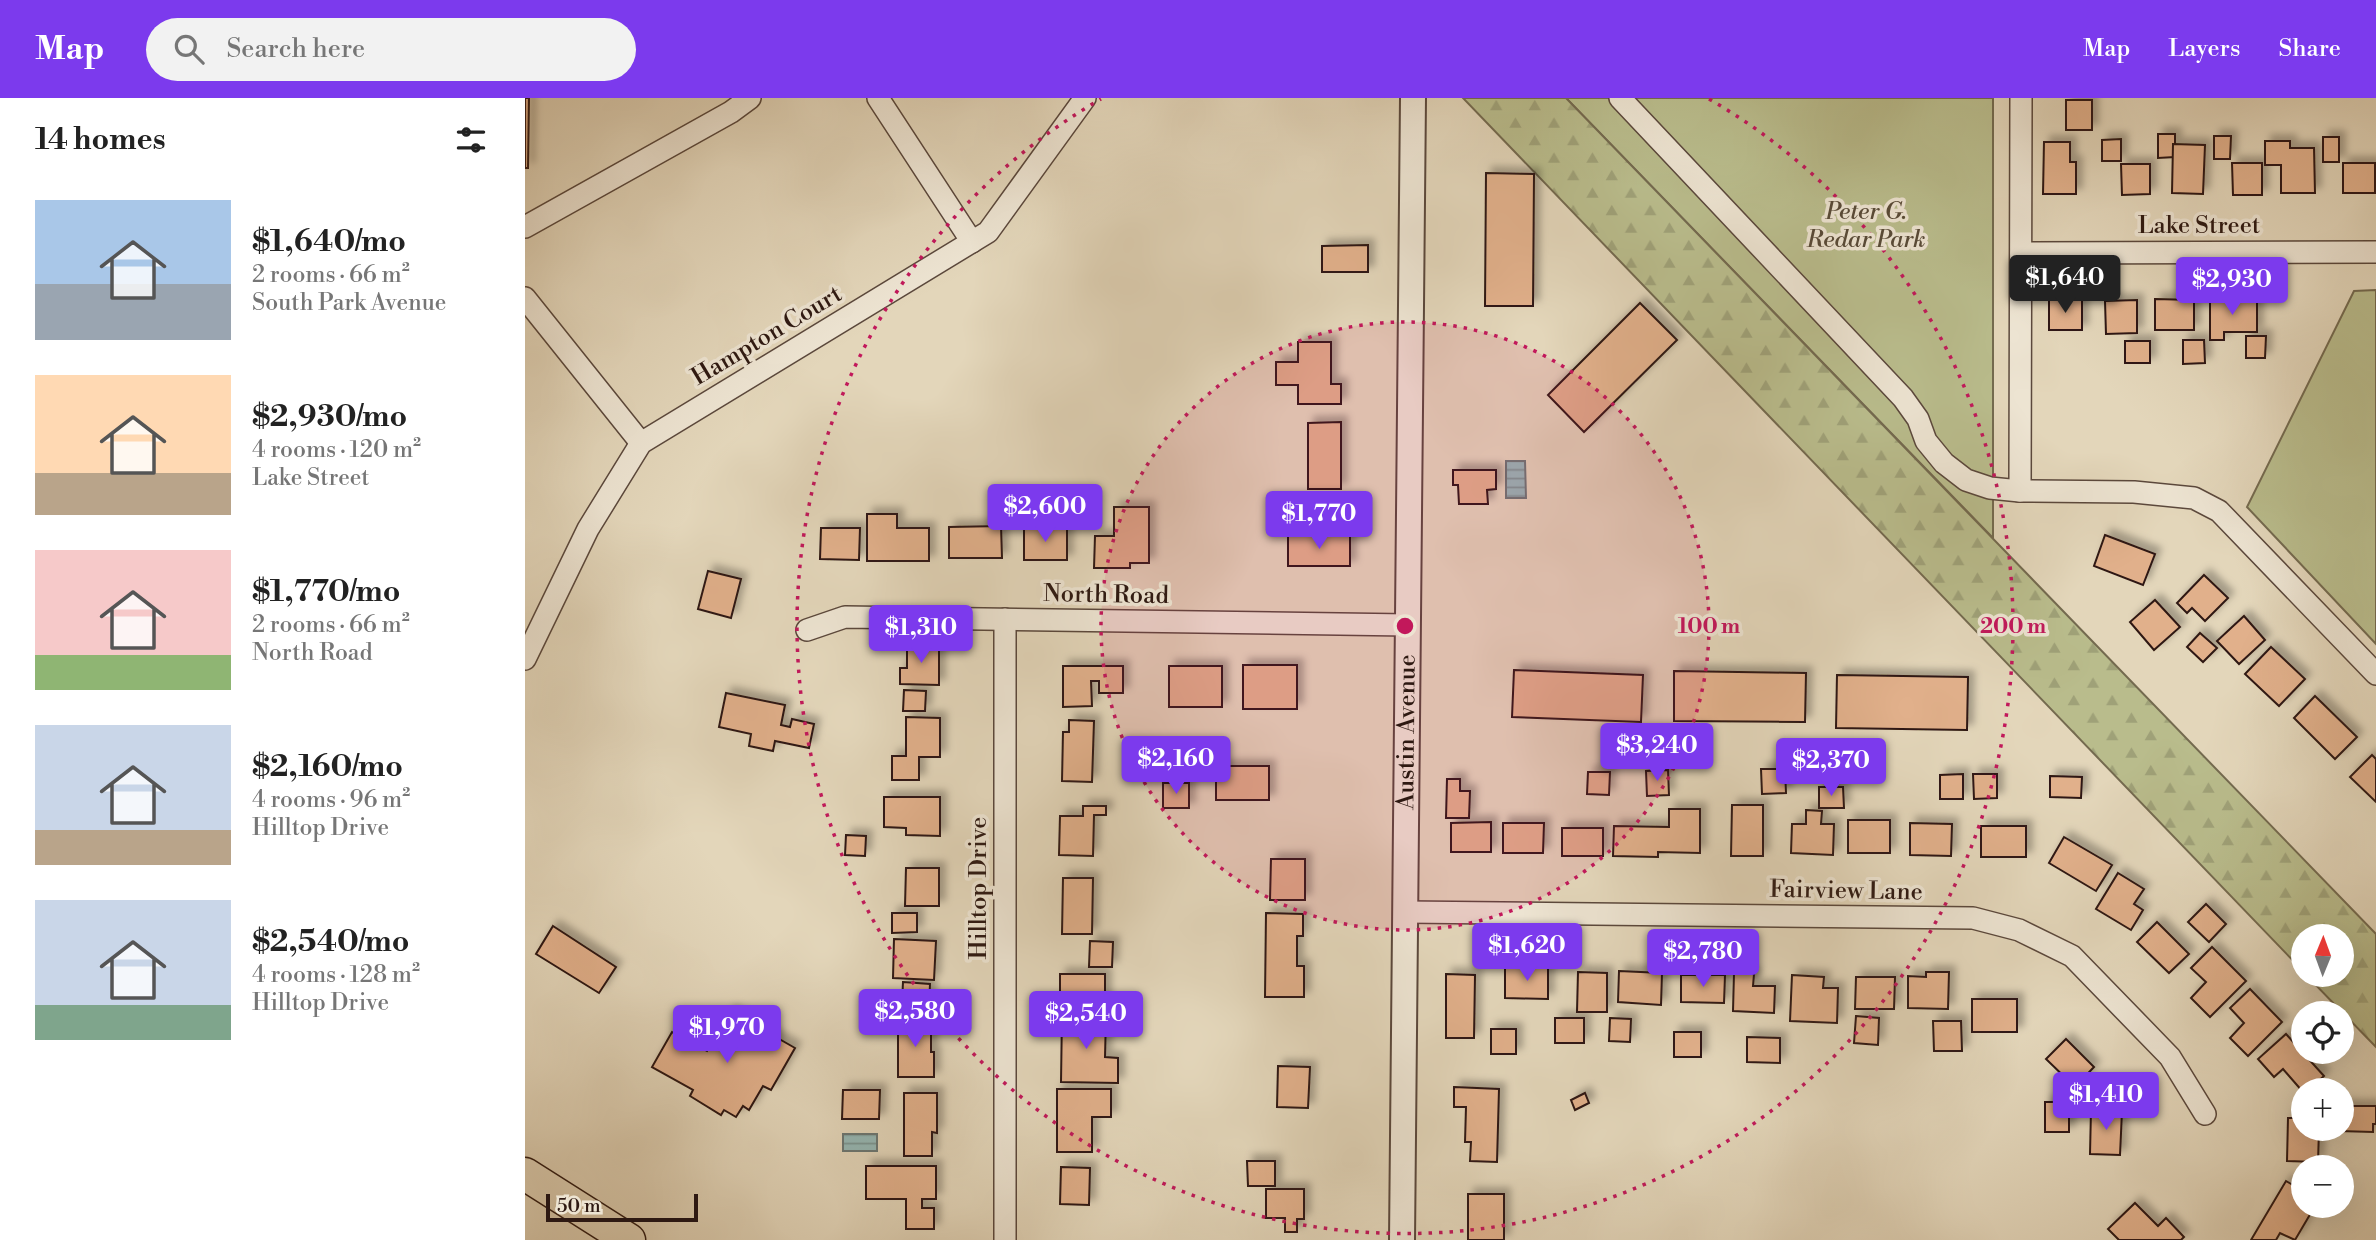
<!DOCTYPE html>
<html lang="en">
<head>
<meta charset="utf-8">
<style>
  :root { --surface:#fff; --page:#f2f2f2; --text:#222; --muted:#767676; --accent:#7c3aed }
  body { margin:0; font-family:"Libre Bodoni",serif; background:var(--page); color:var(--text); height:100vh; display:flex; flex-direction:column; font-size:26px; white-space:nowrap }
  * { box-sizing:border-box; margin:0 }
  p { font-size:23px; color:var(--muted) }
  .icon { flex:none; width:38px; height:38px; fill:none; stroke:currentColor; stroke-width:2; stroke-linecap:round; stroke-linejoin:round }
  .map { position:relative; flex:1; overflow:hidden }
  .sheet { display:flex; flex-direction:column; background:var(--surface); width:525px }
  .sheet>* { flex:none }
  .needle { width:46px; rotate:1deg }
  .controls { position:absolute; left:1766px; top:826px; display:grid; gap:14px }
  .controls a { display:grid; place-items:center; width:63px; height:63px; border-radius:50%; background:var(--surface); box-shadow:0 7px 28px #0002; font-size:35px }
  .scale { position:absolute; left:21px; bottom:18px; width:152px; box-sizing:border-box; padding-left:7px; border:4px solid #2e1912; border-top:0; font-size:19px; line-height:24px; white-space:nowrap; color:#2e1912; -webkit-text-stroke:5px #ede4d2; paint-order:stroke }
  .price { position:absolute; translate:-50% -60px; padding:0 16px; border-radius:7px; background:var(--accent); color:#fff; font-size:23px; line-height:46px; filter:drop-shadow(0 2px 4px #0008) }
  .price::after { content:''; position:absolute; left:50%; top:42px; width:21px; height:16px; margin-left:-10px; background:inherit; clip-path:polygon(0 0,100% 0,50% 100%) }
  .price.active { background:#222; color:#fff }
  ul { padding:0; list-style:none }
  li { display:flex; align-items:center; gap:21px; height:175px; padding:0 35px }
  li span { display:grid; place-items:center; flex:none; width:196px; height:140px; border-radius:0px; color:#555 }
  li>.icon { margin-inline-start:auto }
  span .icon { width:84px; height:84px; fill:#fffc; stroke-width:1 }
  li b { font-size:30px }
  h2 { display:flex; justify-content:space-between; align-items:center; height:84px; padding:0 35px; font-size:30px }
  header { display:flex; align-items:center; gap:42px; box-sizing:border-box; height:98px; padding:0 35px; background:var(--accent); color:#fff }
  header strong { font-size:33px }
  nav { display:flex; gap:38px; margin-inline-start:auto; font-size:24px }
  .search { width:490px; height:63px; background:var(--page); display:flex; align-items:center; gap:18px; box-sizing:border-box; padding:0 24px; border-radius:38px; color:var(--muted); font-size:26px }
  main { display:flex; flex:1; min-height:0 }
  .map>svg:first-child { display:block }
</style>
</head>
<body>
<header>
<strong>Map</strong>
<div class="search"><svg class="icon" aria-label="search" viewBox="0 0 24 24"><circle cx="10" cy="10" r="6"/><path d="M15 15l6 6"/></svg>Search here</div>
<nav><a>Map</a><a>Layers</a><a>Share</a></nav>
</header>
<main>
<section class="sheet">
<h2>14 homes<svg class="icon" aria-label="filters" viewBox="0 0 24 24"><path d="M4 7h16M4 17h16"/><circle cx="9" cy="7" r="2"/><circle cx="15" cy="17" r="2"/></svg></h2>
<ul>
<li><span style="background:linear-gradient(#a9c7e8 60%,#9aa5b1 0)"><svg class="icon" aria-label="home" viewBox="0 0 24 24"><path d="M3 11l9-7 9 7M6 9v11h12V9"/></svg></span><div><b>$1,640/mo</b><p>2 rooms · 66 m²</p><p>South Park Avenue</p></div></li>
<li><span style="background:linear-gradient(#ffd9b3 70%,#b9a48a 0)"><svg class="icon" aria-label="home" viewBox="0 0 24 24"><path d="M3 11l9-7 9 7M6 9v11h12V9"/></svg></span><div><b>$2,930/mo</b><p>4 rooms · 120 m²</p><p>Lake Street</p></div></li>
<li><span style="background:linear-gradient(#f6c9c9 75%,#8fb573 0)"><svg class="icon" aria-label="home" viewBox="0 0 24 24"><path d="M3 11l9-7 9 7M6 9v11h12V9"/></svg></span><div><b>$1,770/mo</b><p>2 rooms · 66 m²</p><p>North Road</p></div></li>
<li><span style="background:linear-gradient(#c9d6e8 75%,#b9a48a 0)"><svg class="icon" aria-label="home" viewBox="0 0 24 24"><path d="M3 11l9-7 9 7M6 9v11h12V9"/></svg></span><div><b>$2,160/mo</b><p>4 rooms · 96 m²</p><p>Hilltop Drive</p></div></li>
<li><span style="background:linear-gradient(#c9d6e8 75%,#7fa58c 0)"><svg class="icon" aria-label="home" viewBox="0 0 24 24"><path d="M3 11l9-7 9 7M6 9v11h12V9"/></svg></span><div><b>$2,540/mo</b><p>4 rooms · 128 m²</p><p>Hilltop Drive</p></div></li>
</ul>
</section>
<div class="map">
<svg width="1851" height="1142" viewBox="0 0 1851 1142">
  <defs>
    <pattern id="forest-firs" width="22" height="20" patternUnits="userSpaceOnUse" patternTransform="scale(1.75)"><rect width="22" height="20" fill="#b9bc8c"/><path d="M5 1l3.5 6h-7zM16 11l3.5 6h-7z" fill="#9fa178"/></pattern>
    <pattern id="water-rules" width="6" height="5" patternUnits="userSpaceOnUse" patternTransform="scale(1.75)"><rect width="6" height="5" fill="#96b8b5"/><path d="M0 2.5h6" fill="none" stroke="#7b9592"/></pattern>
    <filter id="shadow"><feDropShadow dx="6" dy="-6" stdDeviation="3.5" flood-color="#0004"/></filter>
  </defs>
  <rect width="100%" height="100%" fill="#e3d6ba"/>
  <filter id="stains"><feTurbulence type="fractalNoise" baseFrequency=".00286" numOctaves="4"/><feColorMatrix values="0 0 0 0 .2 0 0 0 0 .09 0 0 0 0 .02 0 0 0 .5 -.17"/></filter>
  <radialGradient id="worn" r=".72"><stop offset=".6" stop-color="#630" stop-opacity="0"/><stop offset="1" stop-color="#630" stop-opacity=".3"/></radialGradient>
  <g fill="#b9bc8c" stroke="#746a4f" stroke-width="2">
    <polygon points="1041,0 1468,0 1468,440"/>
    <polygon points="1851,192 1851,546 1722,409 1829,193"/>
  </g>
  <polygon fill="url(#forest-firs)" stroke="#746a4f" stroke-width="2" points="938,0 1041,0 1851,836 1851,949 1781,877 1816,877 1816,838 1778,838 1778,873"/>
  <g fill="url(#water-rules)" stroke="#6c7874" stroke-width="2">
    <polygon points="981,363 1000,363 1001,400 981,400"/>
    <rect x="318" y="1036" width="34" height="17"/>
  </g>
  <g fill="#e1b08b" stroke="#2e1912" stroke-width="2" filter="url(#shadow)">
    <polygon points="0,0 4,0 3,70 0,70"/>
    <rect x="1541" y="2" width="26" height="30"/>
    <polygon points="1633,36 1650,36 1650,59 1633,60"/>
    <polygon points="1689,38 1706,38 1705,61 1689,61"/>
    <rect x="1798" y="39" width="16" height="25"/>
    <polygon points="1596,41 1596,63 1577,63 1577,42"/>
    <polygon points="1740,43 1765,43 1765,50 1789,50 1790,95 1756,95 1756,67 1740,67"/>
    <polygon points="1519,44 1545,44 1545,64 1551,64 1551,96 1518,96"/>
    <polygon points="1648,46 1680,47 1678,96 1647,95"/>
    <polygon points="1707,65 1737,65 1737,97 1708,97"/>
    <rect x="1818" y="65" width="32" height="30"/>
    <polygon points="1596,66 1625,66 1625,96 1597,97"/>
    <polygon points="961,75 1009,76 1008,208 960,208"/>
    <polygon points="843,147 843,174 797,174 797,148"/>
    <polygon points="1630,201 1669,202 1669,232 1630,232"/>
    <rect x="1524" y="202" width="33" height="30"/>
    <polygon points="1612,202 1612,235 1581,236 1580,203"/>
    <polygon points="1685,202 1732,202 1732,234 1699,234 1699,242 1685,242"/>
    <polygon points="1115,205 1152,242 1059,334 1023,297"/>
    <polygon points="1721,238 1741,238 1740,260 1721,260"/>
    <polygon points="1658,242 1679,242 1680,265 1658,266"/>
    <rect x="1600" y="243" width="25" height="22"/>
    <polygon points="773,244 806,244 806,286 816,286 816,306 773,306 773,287 751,287 751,264 773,264"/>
    <polygon points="816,324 816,391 783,391 783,325"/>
    <polygon points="928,372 971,372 971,391 962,392 963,406 934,406 933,387 928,387"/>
    <polygon points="589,409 624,409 624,465 605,465 605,470 569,470 570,438 589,438"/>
    <polygon points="342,416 372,416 372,430 404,430 404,463 342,463"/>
    <polygon points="476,428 477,460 424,460 424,429"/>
    <polygon points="296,430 335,430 334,462 295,461"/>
    <rect x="499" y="431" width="43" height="31"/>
    <polygon points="1580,437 1630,456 1618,487 1569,468"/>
    <rect x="763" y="438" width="62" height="30"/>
    <polygon points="183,473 216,481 206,520 173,511"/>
    <polygon points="1679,477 1703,500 1680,523 1667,510 1662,515 1652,505"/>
    <polygon points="1630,502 1655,529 1629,552 1605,524"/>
    <polygon points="1719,518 1740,542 1714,566 1692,543"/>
    <polygon points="1675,535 1692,550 1678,564 1662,549"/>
    <polygon points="382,546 414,546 414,587 375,586 375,570 382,570"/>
    <polygon points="1746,549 1780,581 1754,608 1720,576"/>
    <rect x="718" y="567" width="54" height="44"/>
    <polygon points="538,568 598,568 598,595 574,595 574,583 566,583 567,608 538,609"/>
    <rect x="644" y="568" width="53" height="41"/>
    <polygon points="989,572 1118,577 1116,624 987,619"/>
    <polygon points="1149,573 1281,575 1280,624 1149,623"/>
    <polygon points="1312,577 1443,579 1442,632 1311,630"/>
    <polygon points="379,592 401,593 400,613 378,613"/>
    <polygon points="201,595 260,607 256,627 265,629 267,621 289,626 284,650 250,643 248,653 224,648 226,636 194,629"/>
    <polygon points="1790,598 1832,639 1810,661 1769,620"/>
    <polygon points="381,619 415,620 415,659 394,659 394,682 367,682 367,658 381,658"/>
    <polygon points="544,622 569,623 567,684 537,683 538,634 544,634"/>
    <polygon points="1847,657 1851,661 1851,704 1825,679"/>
    <rect x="691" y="668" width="53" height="34"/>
    <polygon points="1236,671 1260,671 1261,695 1237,696"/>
    <polygon points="1143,672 1144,697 1122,698 1121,673"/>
    <polygon points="1063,674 1085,674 1084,697 1062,696"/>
    <polygon points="1438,676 1438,701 1415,701 1415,677"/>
    <polygon points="1448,676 1472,676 1472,700 1449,701"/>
    <polygon points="1525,678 1557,679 1556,700 1525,699"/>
    <polygon points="922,681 935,681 935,693 945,693 944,720 921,720"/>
    <rect x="638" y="685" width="26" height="25"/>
    <polygon points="1294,689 1318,689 1319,710 1294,710"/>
    <polygon points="359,699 415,699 415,738 381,737 381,730 359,729"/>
    <polygon points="1207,707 1238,707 1238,758 1206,758"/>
    <polygon points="558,708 581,708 581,717 569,717 568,758 534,757 535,718 558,718"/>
    <polygon points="1144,711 1175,711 1175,755 1133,754 1133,759 1088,758 1089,728 1144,729"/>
    <polygon points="1281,712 1297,713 1296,726 1309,726 1308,757 1266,755 1267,726 1281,726"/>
    <rect x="1323" y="722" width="42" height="33"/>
    <polygon points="966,724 966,754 926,754 926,725"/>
    <polygon points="978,725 1019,725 1018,755 978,755"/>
    <polygon points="1385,725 1427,726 1426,758 1385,757"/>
    <rect x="1456" y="728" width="45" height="31"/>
    <rect x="1037" y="730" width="41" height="28"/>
    <polygon points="321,737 341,738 340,758 320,757"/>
    <polygon points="1539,739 1587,767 1571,793 1524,765"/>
    <polygon points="746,761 780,761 780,802 745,802"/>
    <polygon points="381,770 414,770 414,808 380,808"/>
    <polygon points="1593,775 1619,791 1609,806 1618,812 1606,832 1571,811"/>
    <polygon points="538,780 568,780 567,836 537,836"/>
    <polygon points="1681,806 1701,826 1684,844 1663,824"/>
    <polygon points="367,815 392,815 392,834 367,835"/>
    <polygon points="741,815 778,816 778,838 772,838 772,868 779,868 779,899 740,899"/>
    <polygon points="1632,824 1664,856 1644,875 1612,844"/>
    <polygon points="28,828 91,869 74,895 11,856"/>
    <polygon points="369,841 411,843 409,882 368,880"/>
    <polygon points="565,843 588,844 587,869 564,869"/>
    <polygon points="1687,849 1721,883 1685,919 1666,900 1681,884 1666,870"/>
    <polygon points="980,869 1023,869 1023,901 980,900"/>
    <polygon points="1094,873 1137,875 1136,907 1093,904"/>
    <polygon points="1053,874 1082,875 1082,914 1052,914"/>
    <polygon points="1401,874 1424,874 1423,911 1383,910 1383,878 1401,879"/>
    <polygon points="1209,875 1229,876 1228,888 1250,888 1249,915 1208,913"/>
    <rect x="535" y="876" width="45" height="34"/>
    <polygon points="921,876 950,877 949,940 921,940"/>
    <polygon points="1156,877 1200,877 1199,905 1156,904"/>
    <polygon points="1267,877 1299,879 1298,890 1313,890 1312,925 1265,923"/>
    <polygon points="1331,879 1370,879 1369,911 1330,911"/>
    <polygon points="378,884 405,886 404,909 377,907"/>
    <polygon points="1725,891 1757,924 1723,958 1705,940 1719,925 1705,910"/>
    <rect x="1447" y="901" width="45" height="33"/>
    <polygon points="205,913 270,950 246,992 238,988 224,1012 218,1008 211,1019 199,1012 196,1017 165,998 168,992 127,969 147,934 182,953"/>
    <polygon points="537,916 581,918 580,959 593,960 593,985 536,984"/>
    <polygon points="1331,918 1354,920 1353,947 1329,945"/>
    <rect x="1030" y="920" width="29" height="25"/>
    <polygon points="1085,920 1106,921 1105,944 1084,943"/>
    <polygon points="373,921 406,921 406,954 409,954 409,979 373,979"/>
    <polygon points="1408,923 1436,923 1437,953 1409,953"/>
    <rect x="966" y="931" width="25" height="25"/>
    <rect x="1149" y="934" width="27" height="25"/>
    <polygon points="1761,936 1799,978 1783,992 1778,994 1758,971 1749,979 1733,961"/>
    <polygon points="1222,939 1255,940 1255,965 1222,964"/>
    <polygon points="1541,941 1569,969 1550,989 1521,961"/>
    <polygon points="753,968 785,969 783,1010 752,1009"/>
    <polygon points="929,989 974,991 972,1064 945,1063 946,1044 940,1044 941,1009 929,1009"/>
    <polygon points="532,991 586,991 586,1019 567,1019 567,1054 532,1054"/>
    <polygon points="318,992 355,992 354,1021 317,1021"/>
    <polygon points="379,995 412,995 412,1035 407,1034 407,1058 379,1058"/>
    <polygon points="1060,995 1064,1005 1050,1012 1046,1002"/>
    <rect x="1520" y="1004" width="24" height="30"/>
    <polygon points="1816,1008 1851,1008 1851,1026 1848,1026 1848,1034 1814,1033 1814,1031 1816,1031"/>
    <polygon points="1566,1012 1597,1013 1595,1057 1565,1056"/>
    <polygon points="1763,1020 1778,1020 1778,1031 1794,1031 1793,1064 1762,1063"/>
    <polygon points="722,1063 750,1063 750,1088 723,1088"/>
    <polygon points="341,1068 411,1068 411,1101 397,1101 397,1110 409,1110 409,1131 381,1131 381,1101 341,1101"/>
    <polygon points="536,1069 565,1070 564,1107 535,1106"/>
    <polygon points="1761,1083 1778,1093 1778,1108 1790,1108 1770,1142 1755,1135 1751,1142 1726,1142"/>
    <polygon points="741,1091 779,1091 779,1121 772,1121 772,1134 760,1134 760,1120 741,1120"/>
    <rect x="943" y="1096" width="36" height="46"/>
    <polygon points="1610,1105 1633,1128 1641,1120 1659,1139 1656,1142 1594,1142 1583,1131"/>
  </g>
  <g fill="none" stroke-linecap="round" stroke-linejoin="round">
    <defs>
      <g id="minor">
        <polyline points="353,0 447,144"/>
        <polyline points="1095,0 1378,300 1393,321 1401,343 1419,365 1441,382 1465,390 1495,393 1609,394 1669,400 1694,413 1851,576"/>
        <polyline points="0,129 206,14 225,0"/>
        <polyline points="1496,155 1851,154"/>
        <polyline points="0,200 116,345"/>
        <polyline points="1495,393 1496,0"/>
        <polyline points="282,532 320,519 883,527"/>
        <polyline points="0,561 63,431 116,345 463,134 560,0"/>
        <polyline points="880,814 1448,820 1494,832 1547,858 1645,959 1680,1016"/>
        <polyline points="480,1142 480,521"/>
      </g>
      <g id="tertiary">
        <path id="s1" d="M877 1142 888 0"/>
      </g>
      <polyline id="primary" points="0,1076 104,1142"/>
    </defs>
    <use href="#minor" stroke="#5b483c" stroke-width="24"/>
    <use href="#tertiary" stroke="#5b483c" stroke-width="28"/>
    <use href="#primary" stroke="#2e1912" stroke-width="35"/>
    <use href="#minor" stroke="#ede4d2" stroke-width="21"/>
    <use href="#tertiary" stroke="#ede4d2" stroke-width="24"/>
    <use href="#primary" stroke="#e3d6ba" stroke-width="32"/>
  </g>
  <circle cx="880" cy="528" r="304" fill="#c2185b" fill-opacity=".12"/>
  <g fill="none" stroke="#c2185b" stroke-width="3.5" stroke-dasharray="3.5 7">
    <circle cx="880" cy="528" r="304"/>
    <path d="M1184 1A608 608 0 1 1 576 1"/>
  </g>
  <g text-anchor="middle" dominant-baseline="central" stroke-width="7" stroke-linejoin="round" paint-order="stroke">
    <g font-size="24" font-style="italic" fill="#584a37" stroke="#ede4d2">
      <text x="1341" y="114">Peter G.<tspan x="1341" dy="28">Redar Park</tspan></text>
    </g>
    <g font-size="24" fill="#2e1912" stroke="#ede4d2">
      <text x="1674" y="128">Lake Street</text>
      <text transform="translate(242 238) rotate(-31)">Hampton Court</text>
      <text transform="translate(581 497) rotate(1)">North Road</text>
      <text stroke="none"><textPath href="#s1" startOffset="508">Austin Avenue</textPath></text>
      <text transform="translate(454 790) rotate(-90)">Hilltop Drive</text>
      <text transform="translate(1321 793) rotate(1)">Fairview Lane</text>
    </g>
  </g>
  <circle cx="880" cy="528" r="10" fill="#c2185b" stroke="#ede4d2" stroke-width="3.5"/>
  <g font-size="21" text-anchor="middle" font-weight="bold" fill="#c2185b" stroke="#ede4d2" stroke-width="7" stroke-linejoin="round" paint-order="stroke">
    <text x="1184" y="535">100 m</text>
    <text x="1488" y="535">200 m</text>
  </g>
  <rect width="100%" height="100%" filter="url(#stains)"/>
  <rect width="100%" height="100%" fill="url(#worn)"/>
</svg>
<div class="controls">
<a><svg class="needle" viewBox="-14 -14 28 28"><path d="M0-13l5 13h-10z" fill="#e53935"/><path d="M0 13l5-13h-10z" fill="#767676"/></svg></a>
<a><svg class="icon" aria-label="locate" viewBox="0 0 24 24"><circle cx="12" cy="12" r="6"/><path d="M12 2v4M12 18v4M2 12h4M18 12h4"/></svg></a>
<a>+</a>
<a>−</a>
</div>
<div class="scale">50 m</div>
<b class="price active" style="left:1540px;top:217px">$1,640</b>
<b class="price" style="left:1707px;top:219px">$2,930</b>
<b class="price" style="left:520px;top:446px">$2,600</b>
<b class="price" style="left:794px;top:453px">$1,770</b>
<b class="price" style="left:396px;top:567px">$1,310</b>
<b class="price" style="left:1132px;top:685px">$3,240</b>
<b class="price" style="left:651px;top:698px">$2,160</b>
<b class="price" style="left:1306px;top:700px">$2,370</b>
<b class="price" style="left:1002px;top:885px">$1,620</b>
<b class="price" style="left:1178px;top:891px">$2,780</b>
<b class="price" style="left:390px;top:951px">$2,580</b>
<b class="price" style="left:561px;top:953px">$2,540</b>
<b class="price" style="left:202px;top:967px">$1,970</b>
<b class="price" style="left:1581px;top:1034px">$1,410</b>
</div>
</main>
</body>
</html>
